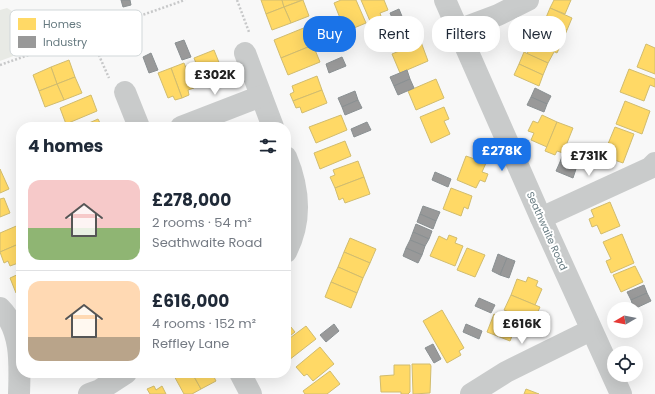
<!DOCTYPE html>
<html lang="en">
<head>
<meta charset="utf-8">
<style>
  :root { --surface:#fff; --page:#f2f2f3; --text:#1f2937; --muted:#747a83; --line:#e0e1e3; --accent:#1a73e8 }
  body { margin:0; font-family:Poppins,sans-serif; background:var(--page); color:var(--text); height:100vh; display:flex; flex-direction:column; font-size:15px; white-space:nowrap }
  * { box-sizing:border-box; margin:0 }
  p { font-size:13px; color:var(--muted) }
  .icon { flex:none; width:22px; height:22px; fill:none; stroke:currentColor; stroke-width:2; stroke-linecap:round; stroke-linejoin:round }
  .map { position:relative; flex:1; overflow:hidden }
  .details { position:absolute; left:16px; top:122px; width:275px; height:256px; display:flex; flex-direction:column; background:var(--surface); border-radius:16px; box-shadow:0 4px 16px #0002 }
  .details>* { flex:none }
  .top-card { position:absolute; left:303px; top:16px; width:292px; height:36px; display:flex; gap:8px }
  .needle { width:26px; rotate:260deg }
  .tools { position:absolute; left:607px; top:302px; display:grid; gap:8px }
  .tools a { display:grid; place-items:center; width:36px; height:36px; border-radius:50%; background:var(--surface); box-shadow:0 4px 16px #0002; font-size:20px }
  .price { position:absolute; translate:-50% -34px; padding:0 9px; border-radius:8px; background:#fff; color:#222; font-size:13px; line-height:26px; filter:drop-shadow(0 1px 2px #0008) }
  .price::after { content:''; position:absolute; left:50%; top:24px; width:12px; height:9px; margin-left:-6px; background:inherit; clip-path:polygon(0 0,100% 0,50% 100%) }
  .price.selected { background:var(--accent); color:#fff }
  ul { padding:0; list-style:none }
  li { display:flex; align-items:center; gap:12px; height:100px; padding:0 12px }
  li+li { border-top:1px solid var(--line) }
  li span { display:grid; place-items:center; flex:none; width:112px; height:80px; border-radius:12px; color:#555 }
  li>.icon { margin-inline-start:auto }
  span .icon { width:48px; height:48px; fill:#fffc; stroke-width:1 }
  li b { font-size:17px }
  h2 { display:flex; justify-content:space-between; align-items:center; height:48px; padding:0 12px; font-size:17px }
  .pill { padding:0 14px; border-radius:16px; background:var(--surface); box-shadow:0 4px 16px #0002; font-size:14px; line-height:36px }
  .pill.selected { background:var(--accent); color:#fff }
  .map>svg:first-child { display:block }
</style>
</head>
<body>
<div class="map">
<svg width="655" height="394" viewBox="0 0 655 394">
  <rect width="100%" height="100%" fill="#f8f8f8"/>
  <polygon fill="#e8eae5" points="7,8 15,13 24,45 50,38 51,42 0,61 0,10"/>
  <g fill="#ffd966" stroke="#d1bc6e">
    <polygon points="261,0 282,0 284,7 266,14"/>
    <polygon points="282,0 302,0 284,7"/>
    <polygon points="303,0 309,16 291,23 284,7"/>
    <polygon points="341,0 356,0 366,23 354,28 353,25 344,28 334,3"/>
    <polygon points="361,0 384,0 388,10 380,13 381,16 370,21"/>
    <polygon points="554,0 571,0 565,14 550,8"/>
    <polygon points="284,7 291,23 272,30 266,14"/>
    <polygon points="550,8 572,18 567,30 545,20"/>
    <polygon points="542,19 567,30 562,42 537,31"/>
    <polygon points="316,23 323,41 281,58 274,40"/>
    <polygon points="537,31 562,42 557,53 532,42"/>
    <polygon points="421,42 428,61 400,73 392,54"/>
    <polygon points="532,42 554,52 548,63 527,54"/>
    <polygon points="646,44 655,48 655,74 637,67"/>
    <polygon points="313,45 320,62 288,75 281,58"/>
    <polygon points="214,50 224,75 216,79 217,82 205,87 194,58"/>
    <polygon points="524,52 548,63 543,75 519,64"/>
    <polygon points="69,60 75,77 57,84 51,67"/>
    <polygon points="184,63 194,88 188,90 189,95 182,98 171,68"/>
    <polygon points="519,64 543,75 539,86 514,75"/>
    <polygon points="51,67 57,84 39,91 33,75"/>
    <polygon points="171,68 182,98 175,100 173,96 168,98 158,73"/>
    <polygon points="629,69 655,79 655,87 650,85 644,101 620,92"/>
    <polygon points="317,76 322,90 293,101 290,94 294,92 292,86"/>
    <polygon points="75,77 82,93 64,100 57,84"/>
    <polygon points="436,79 444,98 416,110 408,91"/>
    <polygon points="57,84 64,100 45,107 39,91"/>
    <polygon points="322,90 327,103 302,113 300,107 296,108 293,101"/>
    <polygon points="91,95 97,111 66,124 60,108"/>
    <polygon points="625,101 650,111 642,134 616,124"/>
    <polygon points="444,107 449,119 444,121 450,134 431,143 420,117"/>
    <polygon points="341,115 347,130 316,143 309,127"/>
    <polygon points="542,115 557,122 547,147 531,140 534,133 528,131 533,121 538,123"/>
    <polygon points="98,119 102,127 80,127"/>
    <polygon points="557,122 573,128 563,153 557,151 555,155 545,151"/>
    <polygon points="615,127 634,134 623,163 603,156"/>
    <polygon points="345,141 351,156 320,169 314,153"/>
    <polygon points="466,156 486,163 482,172 488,174 485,182 480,180 476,188 457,180"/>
    <polygon points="358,161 364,177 335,188 330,177 335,175 333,170"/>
    <polygon points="0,169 9,189 0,193"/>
    <polygon points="364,177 370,194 345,203 343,198 339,200 335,188"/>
    <polygon points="451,188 472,196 468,209 464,207 461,216 443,209"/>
    <polygon points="4,198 10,213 0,217 0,199"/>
    <polygon points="610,202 620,226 601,234 597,225 592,227 589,219 594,217 591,210"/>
    <polygon points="21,224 21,243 0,252 0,233"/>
    <polygon points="622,234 634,263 611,273 606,261 611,259 603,242"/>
    <polygon points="449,235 457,238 455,243 463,246 455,266 430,256 439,236 447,240"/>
    <polygon points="350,238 376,249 370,263 344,252"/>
    <polygon points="21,243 21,262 10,266 8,261 4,263 0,252"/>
    <polygon points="467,248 485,255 475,277 457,270"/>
    <polygon points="344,252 370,263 363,278 338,267"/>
    <polygon points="635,266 643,282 621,292 613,275"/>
    <polygon points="338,267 363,278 357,293 331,282"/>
    <polygon points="21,273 21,291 16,293 10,278"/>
    <polygon points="528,277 538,281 536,286 542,289 535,305 511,295 517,279 526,282"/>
    <polygon points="331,282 357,293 351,308 325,297"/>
    <polygon points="511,295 540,307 536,316 532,315 529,321 504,310"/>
    <polygon points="442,310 464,348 459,351 461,355 447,363 423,321"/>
    <polygon points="494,314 517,324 510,341 487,332"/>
    <polygon points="286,321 295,332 286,339"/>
    <polygon points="306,326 316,339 289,360 286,355 286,341"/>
    <polygon points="320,347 334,364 313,381 307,374 304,376 296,367"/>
    <polygon points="412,364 430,364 431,366 430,393 413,394"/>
    <polygon points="394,365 410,365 410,392 408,394 401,394 401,392 381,392 380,376 394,375"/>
    <polygon points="330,371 340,384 327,394 305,394 303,391"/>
    <polygon points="175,373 192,373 201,389 192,394 184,394 173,374"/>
    <polygon points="192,373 212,373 216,381 201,389"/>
    <polygon points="154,386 156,390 162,386 166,394 150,394 147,389"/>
    <polygon points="526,389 539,394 524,394"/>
  </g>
  <g fill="#999" stroke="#8a9092">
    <polygon points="121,0 130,0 131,5 123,7"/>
    <polygon points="399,9 406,26 397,30 390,13"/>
    <polygon points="184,40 191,57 182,60 175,43"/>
    <polygon points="151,53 158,70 149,73 143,57"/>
    <polygon points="342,57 346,66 329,73 326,64"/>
    <polygon points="407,70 410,79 394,86 390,77"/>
    <polygon points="410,79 414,88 398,95 394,86"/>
    <polygon points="535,88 551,96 547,104 531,97"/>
    <polygon points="355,91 358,100 342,107 338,98"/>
    <polygon points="531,97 547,104 544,112 527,105"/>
    <polygon points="358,100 362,108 345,115 342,107"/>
    <polygon points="367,122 371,130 354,137 351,129"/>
    <polygon points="563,154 580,161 576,169 560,162"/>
    <polygon points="560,162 576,169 573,178 556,171"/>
    <polygon points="435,172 451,179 448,187 432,180"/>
    <polygon points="423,206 440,212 436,221 420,214"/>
    <polygon points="420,214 436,221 433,229 417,222"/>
    <polygon points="416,224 432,231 429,239 413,232"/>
    <polygon points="413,232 429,239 425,246 410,240"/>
    <polygon points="410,240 425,246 422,255 406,248"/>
    <polygon points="406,248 422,255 418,263 403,256"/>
    <polygon points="498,254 507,258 500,275 492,271"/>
    <polygon points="507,258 515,261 509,278 500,275"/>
    <polygon points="644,285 647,293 631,300 627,292"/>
    <polygon points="647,293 651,301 634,309 631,300"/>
    <polygon points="479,298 495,305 491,313 475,306"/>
    <polygon points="334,324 339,331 326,342 320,335"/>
    <polygon points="466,324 482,331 479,339 463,332"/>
    <polygon points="433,344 441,359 434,363 425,348"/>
  </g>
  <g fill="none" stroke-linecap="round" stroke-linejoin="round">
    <g stroke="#c7c8c9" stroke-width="2.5" stroke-dasharray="2 2" stroke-linecap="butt">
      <polyline points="237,0 249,32"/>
      <polyline points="89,33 109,78"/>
      <polyline points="0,65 185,0"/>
    </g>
    <g stroke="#c9cbcb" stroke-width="22">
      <polyline points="445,0 541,218 621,394"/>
      <polyline points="458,30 498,15 528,0"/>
      <polyline points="245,53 273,127"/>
      <polyline points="125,92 139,127"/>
      <polyline points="181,127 261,96"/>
      <path d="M286 157C299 188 302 221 286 252"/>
      <polyline points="541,218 650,168 655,163"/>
      <path d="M0 308C22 330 20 364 19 394"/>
      <polyline points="240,373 251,394"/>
      <polyline points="89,394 100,390 126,373"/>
      <polyline points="471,394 506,372 591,330"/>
    </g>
  </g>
  <g text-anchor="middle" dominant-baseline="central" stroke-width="4" stroke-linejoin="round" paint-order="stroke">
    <g font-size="10" fill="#667a80" stroke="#fff">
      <text transform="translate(547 231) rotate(66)">Seathwaite Road</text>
    </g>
  </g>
  <rect x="10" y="10" width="132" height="46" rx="6" fill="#fff" stroke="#d1d7d9" stroke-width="1"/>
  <rect x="18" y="18" width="18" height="12" fill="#ffd966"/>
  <rect x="18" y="36" width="18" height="12" fill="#999"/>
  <g font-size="11" fill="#667a80">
    <text x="43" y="28">Homes</text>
    <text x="43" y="46">Industry</text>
  </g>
</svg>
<div class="tools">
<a><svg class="needle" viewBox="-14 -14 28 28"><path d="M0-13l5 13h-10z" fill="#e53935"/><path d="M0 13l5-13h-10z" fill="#747a83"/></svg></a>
<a><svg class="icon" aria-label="locate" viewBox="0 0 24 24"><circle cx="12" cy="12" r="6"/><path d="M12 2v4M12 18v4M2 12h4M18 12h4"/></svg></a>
</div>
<b class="price" style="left:215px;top:96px">£302K</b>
<b class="price selected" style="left:502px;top:172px">£278K</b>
<b class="price" style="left:589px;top:177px">£731K</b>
<b class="price" style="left:522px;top:345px">£616K</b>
<div class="top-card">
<a class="pill selected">Buy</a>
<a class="pill">Rent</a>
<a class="pill">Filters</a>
<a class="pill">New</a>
</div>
<section class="details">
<h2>4 homes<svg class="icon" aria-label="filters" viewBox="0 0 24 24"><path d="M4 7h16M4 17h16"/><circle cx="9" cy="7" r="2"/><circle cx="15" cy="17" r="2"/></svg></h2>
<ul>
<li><span style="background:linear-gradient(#f6c9c9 60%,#8fb573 0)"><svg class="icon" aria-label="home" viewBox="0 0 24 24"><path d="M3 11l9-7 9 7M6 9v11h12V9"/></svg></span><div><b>£278,000</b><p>2 rooms · 54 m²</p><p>Seathwaite Road</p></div></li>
<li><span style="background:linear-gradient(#ffd9b3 70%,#b9a48a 0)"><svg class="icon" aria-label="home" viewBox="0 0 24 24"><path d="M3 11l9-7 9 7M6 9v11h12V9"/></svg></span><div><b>£616,000</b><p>4 rooms · 152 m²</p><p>Reffley Lane</p></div></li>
</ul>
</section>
</div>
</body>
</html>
